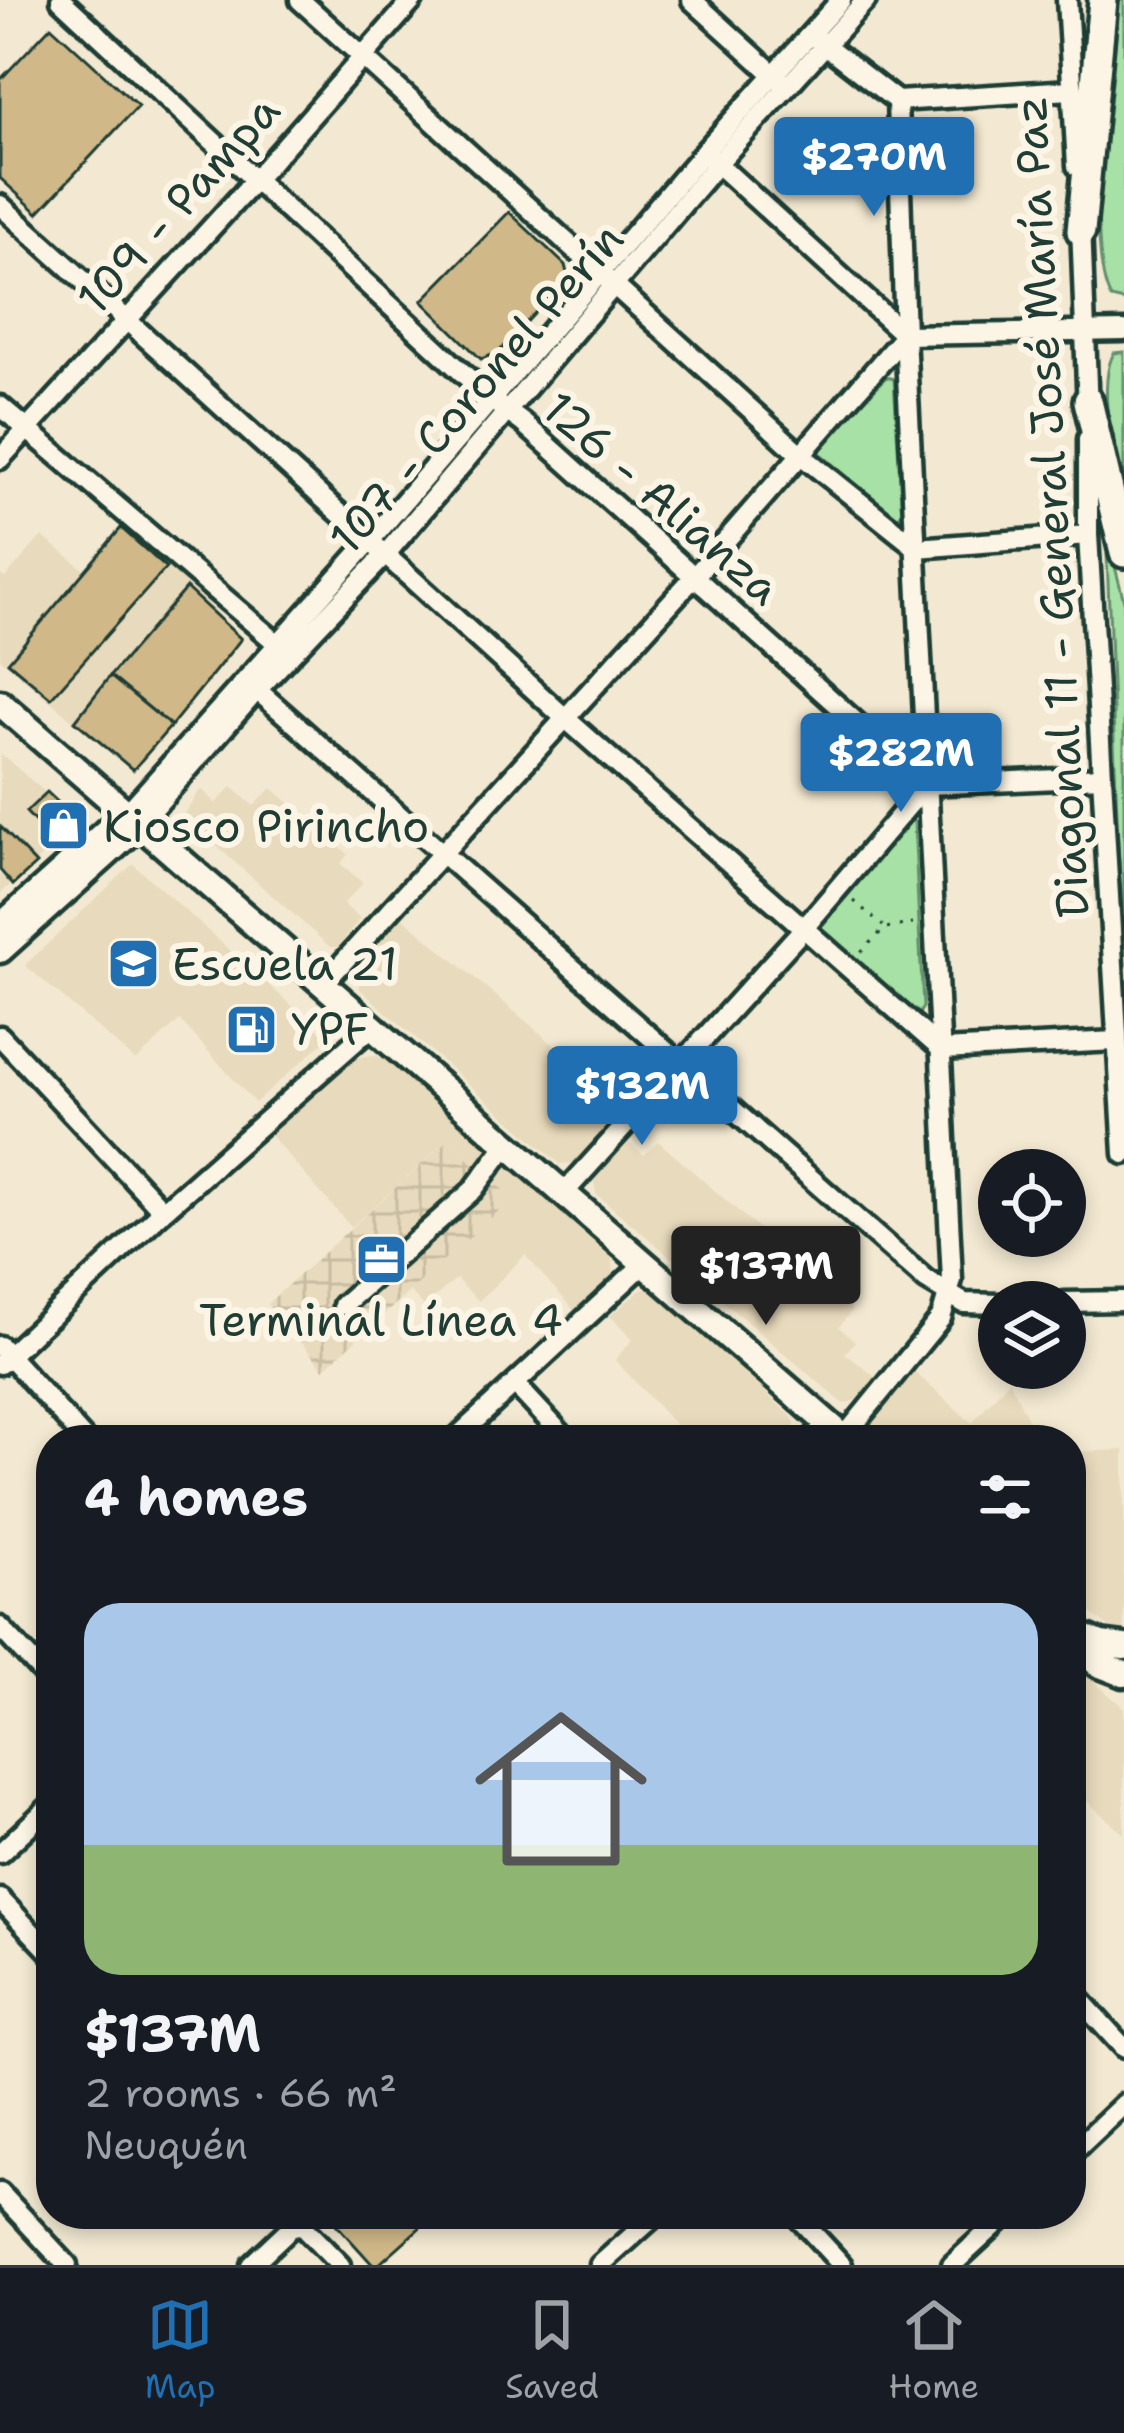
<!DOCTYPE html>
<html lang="en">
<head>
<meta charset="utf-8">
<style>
  :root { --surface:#171b24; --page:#20242c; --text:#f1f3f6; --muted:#9ea1a6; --line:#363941; --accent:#1f6fb2 }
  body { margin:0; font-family:"Shantell Sans",sans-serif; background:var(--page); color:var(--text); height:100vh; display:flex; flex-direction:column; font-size:45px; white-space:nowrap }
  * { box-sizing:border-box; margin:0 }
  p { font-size:39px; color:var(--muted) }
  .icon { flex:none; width:66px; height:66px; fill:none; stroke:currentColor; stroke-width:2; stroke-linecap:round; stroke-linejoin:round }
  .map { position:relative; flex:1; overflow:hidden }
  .details { position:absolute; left:36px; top:1425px; width:1050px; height:804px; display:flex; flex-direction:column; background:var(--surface); border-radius:48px; box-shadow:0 6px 18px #0003 }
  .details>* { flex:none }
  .buttons { position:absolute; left:978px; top:1149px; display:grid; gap:24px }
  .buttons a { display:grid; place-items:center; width:108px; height:108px; border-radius:50%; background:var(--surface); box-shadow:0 6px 18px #0003; font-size:60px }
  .price { position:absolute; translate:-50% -102px; padding:0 27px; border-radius:12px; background:var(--accent); color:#fff; font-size:39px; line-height:78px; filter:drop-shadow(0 3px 6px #0008) }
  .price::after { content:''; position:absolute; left:50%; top:72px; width:36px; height:27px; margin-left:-18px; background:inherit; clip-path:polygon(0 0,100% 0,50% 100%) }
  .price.active { background:#222; color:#fff }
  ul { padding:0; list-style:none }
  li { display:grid; align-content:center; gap:24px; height:636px; padding:0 48px }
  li+li { border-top:3px solid var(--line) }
  li span { display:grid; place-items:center; height:372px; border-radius:36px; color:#555 }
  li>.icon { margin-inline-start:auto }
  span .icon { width:216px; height:216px; fill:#fffc; stroke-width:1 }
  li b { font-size:51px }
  h2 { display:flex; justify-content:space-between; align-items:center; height:144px; padding:0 48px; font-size:51px }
  .menu { display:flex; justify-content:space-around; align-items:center; height:168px; border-top:3px solid var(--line); background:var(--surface); font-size:33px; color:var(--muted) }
  .menu a { display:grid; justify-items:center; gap:6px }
  .menu .active { color:var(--accent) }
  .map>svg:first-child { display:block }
</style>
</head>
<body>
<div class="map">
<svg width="1124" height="2265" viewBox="0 0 1124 2265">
  <defs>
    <pattern id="industrial-grid" width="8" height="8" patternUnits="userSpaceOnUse" patternTransform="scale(3)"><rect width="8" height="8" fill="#e8dabc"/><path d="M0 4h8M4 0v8" fill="none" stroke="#c7bca2"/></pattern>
  </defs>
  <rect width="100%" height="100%" fill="#f3e9d2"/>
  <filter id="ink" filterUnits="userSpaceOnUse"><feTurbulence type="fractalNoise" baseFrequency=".00833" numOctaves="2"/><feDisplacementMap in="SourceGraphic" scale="24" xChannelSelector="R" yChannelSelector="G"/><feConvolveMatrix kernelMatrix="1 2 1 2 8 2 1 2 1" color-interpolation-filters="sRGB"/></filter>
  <g filter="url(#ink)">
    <g fill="#e8dabc">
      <polygon points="128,521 241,637 140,764 126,766 0,658 0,575 5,578 42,536 85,570"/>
      <polygon points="0,753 69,813 68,832 0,894"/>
      <polygon points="232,787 254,806 272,788 348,854 341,864 363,883 343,904 360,919 338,947 330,947 183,816 201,789 216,803"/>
      <polygon points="133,864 328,1038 255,1103 180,1020 136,1061 25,965"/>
      <polygon points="401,916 592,1077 573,1099 609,1131 587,1157 578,1163 560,1164 360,989 356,967"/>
      <polygon points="374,1055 385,1059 612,1257 614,1282 579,1316 525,1255 479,1301 456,1279 424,1306 410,1291 512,1198 447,1141 351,1227 269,1134 352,1058"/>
      <polygon points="627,1141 644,1155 658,1141 852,1310 839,1327 855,1342 845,1353 879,1380 862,1398 844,1404 596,1194 593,1175"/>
      <polygon points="643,1288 655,1292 790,1415 795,1422 794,1440 689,1440 615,1360 633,1339 610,1316"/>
      <polygon points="911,1369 972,1423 1009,1380 1038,1440 885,1440 875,1432 871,1415"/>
      <polygon points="1124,1450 1124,1631 1114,1632 1071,1596 1071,1452"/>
      <polygon points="1071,1661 1124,1708 1124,1834 1071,1787"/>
    </g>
    <polygon fill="url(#industrial-grid)" points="447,1141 513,1198 324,1369 267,1304"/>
    <g fill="#a7e1a6" stroke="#638f6d" stroke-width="3">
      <path d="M1110 0H1124V301L1111 298C1085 255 1106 58 1110 0Z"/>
      <path d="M1124 352V517C1117 479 1095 385 1114 353Z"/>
      <polygon points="886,377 894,379 902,515 895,518 817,451"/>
      <polygon points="1107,556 1113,559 1124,601 1124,998"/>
      <polygon points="909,816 914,822 923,1007 920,1012 913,1012 817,929 901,819"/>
    </g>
    <g fill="#d0b888" stroke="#1f3d34" stroke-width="3">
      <polygon points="51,26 138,106 38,213 0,178 0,80"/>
      <polygon points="509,212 565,265 568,277 498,353 481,359 422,301"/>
      <polygon points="121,528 166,568 51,698 8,662"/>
      <polygon points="186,588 241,639 171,726 110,676"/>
      <polygon points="110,676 171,726 133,770 75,721"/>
      <polygon points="47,792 65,809 43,830 26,812"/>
      <polygon points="65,809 71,815 73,828 56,844 43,830"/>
      <polygon points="0,826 36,864 13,885 0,870"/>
      <polygon points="340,2214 435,2214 378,2265 373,2265 335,2223"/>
    </g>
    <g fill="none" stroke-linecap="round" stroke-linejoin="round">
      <defs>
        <g id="minor">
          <polyline points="61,0 493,401 523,423 926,785 1102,777"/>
          <polyline points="300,0 801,455 917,548 1088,535"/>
          <polyline points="692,0 782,82"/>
          <polyline points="1067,0 1077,166"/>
          <polyline points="816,38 897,101 1071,90"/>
          <polyline points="711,158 905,335 1124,331"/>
          <polyline points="0,205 565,718 942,1050 1116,1041"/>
          <polyline points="1081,224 1088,412"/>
          <polyline points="0,406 279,645"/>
          <polyline points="1088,439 1088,535 1124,1154"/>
          <polyline points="0,459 254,181 413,0"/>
          <polyline points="248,682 926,1280 964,1303 999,1304"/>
          <polyline points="128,812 369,542 704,152 841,0"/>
          <polyline points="141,823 257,690 385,555 717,164 866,0"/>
          <polyline points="325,982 694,577 905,335"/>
          <polyline points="0,1036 163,1211"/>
          <polyline points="564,1193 804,928 926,785"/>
          <polyline points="1065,1302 1124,1301"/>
          <polyline points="343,1305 473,1190 508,1143"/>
          <polyline points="0,1346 85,1440"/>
          <polyline points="0,1364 163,1211 374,1025"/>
          <polyline points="515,1384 567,1440"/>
          <polyline points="844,1437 941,1318 952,1280 905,335 897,101"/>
          <polyline points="454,1440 646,1262"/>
          <polyline points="810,1440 828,1424"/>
          <polyline points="0,1627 51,1682"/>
          <polyline points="0,1853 51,1805"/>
          <polyline points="0,1899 51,1953"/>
          <polyline points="1071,1990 1124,2048"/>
          <polyline points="1071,2154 1124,2104"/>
          <polyline points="0,2193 67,2265"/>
          <polyline points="290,2214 340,2265"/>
          <polyline points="795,2214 842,2265"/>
          <polyline points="251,2265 305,2214"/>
          <polyline points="600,2265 657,2214"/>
          <polyline points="952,2265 1007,2214"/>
        </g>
        <g id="major">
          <polyline points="0,703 847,1440"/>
          <polyline points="0,927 128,812"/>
          <polyline points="0,950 141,823"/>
          <polyline points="1075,1633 1101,1644 1124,1647"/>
          <polyline points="1071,1638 1098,1664 1124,1674"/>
        </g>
        <g id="highway">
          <polyline points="1081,231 1103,0"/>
          <polyline points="1088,401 1124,553"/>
        </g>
      </defs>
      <use href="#minor" stroke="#1f3d34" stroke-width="27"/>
      <use href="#major" stroke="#1f3d34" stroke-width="33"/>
      <use href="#highway" stroke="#1f3d34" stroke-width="36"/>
      <g stroke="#1f3d34" stroke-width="3" stroke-dasharray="3 9" stroke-linecap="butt">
        <polyline points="854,901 883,926"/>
        <polyline points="861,952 885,928 913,924"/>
      </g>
      <use href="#minor" stroke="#fcf5e5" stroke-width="18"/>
      <use href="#major" stroke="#fcf5e5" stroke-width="24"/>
      <use href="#highway" stroke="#fcf5e5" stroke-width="27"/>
    </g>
  </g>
  <defs>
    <symbol id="shop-square" viewBox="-11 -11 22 22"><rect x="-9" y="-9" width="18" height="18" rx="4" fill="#1f6fb2" stroke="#fcf5e5"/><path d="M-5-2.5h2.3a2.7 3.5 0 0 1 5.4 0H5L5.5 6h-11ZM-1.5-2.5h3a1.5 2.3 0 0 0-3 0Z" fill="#fff"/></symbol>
    <symbol id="school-square" viewBox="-11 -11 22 22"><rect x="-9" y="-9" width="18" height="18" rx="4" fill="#1f6fb2" stroke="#fcf5e5"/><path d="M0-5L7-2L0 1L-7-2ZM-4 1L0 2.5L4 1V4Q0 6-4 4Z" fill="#fff"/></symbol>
    <symbol id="fuel-square" viewBox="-11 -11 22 22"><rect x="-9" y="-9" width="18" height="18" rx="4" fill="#1f6fb2" stroke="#fcf5e5"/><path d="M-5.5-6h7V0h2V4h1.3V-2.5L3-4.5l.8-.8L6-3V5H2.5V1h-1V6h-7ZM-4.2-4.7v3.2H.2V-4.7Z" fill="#fff"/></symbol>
    <symbol id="office-square" viewBox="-11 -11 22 22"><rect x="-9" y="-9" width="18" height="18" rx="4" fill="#1f6fb2" stroke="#fcf5e5"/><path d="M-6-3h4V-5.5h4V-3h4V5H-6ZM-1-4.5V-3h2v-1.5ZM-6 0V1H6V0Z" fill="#fff"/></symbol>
  </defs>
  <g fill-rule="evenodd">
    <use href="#shop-square" x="34" y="796" width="59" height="59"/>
    <use href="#school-square" x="104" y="934" width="59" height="59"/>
    <use href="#fuel-square" x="222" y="1000" width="59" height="59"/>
    <use href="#office-square" x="352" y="1230" width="59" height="59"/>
  </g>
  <g text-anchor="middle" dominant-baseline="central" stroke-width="12" stroke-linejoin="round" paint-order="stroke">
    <g font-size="45" fill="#1f3d34" stroke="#fcf5e5">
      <text transform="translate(178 204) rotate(-48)">109 - Pampa</text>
      <text transform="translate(476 388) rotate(-49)">107 - Coronel Perín</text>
      <text transform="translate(662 498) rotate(41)">126 - Alianza</text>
      <text transform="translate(1051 507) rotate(-93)">Diagonal 11 - General José María Paz</text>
    </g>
    <g font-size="45" fill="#1f3d34" stroke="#fcf5e5" text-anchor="start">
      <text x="103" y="826">Kiosco Pirincho</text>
      <text x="172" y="964">Escuela 21</text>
      <text x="291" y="1029">YPF</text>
      <text x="381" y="1320" text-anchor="middle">Terminal Línea 4</text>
    </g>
  </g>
</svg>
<div class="buttons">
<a><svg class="icon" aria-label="locate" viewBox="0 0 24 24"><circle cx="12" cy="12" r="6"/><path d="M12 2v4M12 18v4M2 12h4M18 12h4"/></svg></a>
<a><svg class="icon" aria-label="layers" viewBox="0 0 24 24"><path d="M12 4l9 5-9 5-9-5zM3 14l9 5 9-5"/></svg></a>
</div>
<b class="price" style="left:874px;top:219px">$270M</b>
<b class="price" style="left:901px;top:815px">$282M</b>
<b class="price" style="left:642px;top:1148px">$132M</b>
<b class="price active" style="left:766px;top:1328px">$137M</b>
<section class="details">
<h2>4 homes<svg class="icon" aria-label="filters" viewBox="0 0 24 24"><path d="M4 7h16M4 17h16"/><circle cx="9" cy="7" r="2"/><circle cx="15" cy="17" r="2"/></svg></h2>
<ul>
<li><span style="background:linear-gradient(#a9c7e8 65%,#8fb573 0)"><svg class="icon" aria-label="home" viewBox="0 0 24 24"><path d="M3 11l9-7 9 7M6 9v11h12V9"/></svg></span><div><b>$137M</b><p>2 rooms · 66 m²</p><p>Neuquén</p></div></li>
</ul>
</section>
</div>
<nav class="menu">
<a class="active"><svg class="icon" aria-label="map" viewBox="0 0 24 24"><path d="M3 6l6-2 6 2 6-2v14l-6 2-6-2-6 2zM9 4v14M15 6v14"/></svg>Map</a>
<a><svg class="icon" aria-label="saved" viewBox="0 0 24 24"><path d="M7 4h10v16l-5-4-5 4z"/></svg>Saved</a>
<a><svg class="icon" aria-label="home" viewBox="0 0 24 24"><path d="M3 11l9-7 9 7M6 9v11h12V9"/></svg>Home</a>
</nav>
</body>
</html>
